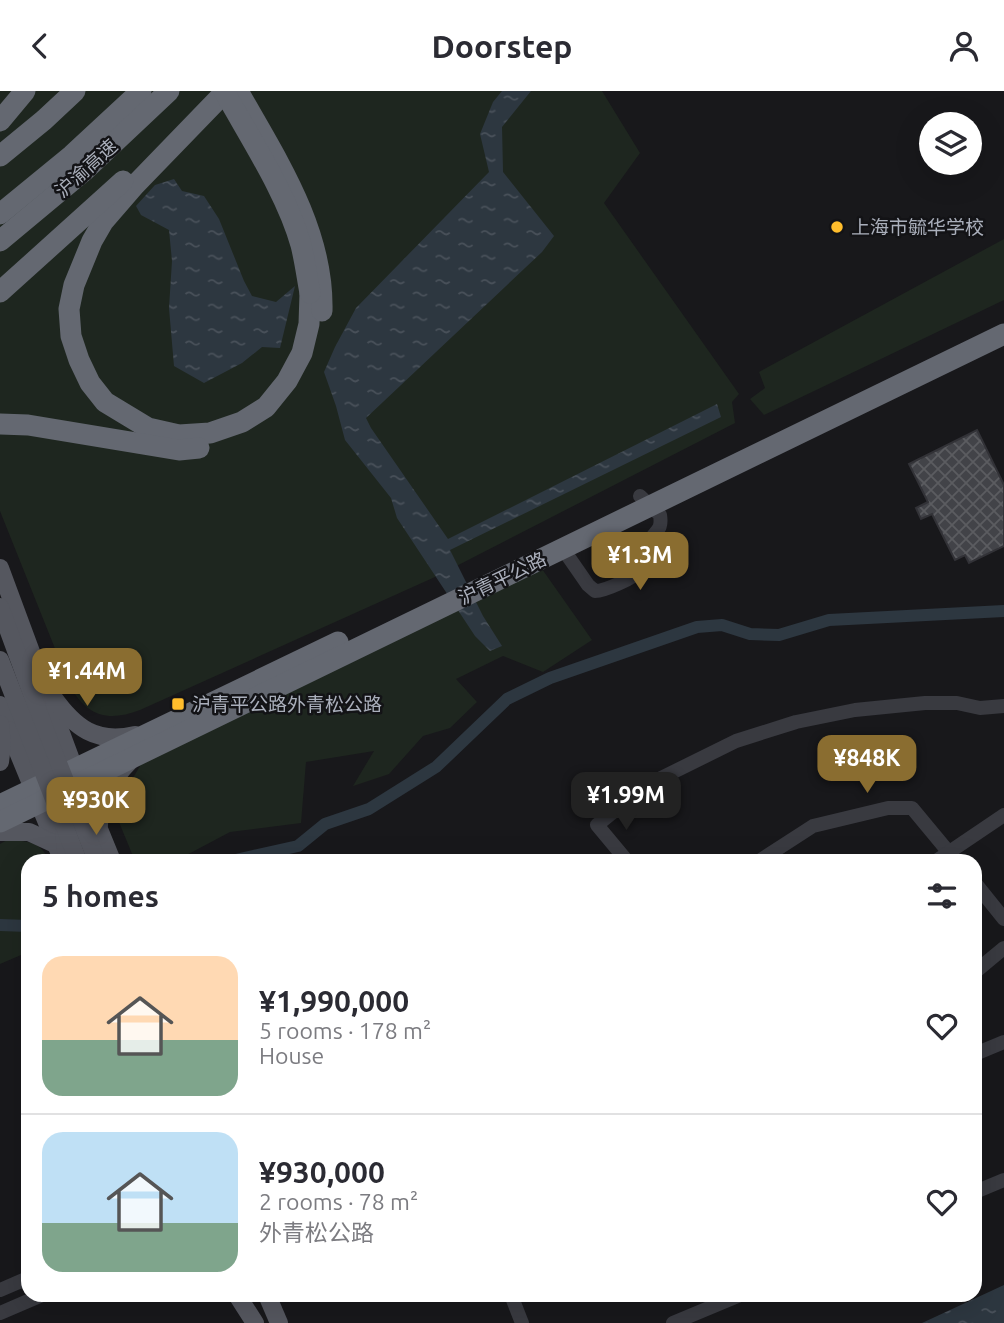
<!DOCTYPE html>
<html lang="en">
<head>
<meta charset="utf-8">
<style>
  :root { --surface:#fff; --page:#f7f7f7; --text:#2b2b33; --muted:#7c7c81; --line:#e1e1e2; --accent:#8a6d30 }
  body { margin:0; font-family:Ubuntu,"Noto Sans SC",sans-serif; background:var(--page); color:var(--text); height:100vh; display:flex; flex-direction:column; font-size:26px; white-space:nowrap }
  * { box-sizing:border-box; margin:0 }
  p { font-size:23px; color:var(--muted) }
  .icon { flex:none; width:38px; height:38px; fill:none; stroke:currentColor; stroke-width:2; stroke-linecap:round; stroke-linejoin:round }
  .map { position:relative; flex:1; overflow:hidden }
  .details { position:absolute; left:21px; top:763px; width:961px; height:448px; display:flex; flex-direction:column; background:var(--surface); border-radius:21px; box-shadow:0 7px 28px #0002 }
  .details>* { flex:none }
  .fabs { position:absolute; left:919px; top:21px; display:grid; gap:14px }
  .fabs a { display:grid; place-items:center; width:63px; height:63px; border-radius:50%; background:var(--surface); box-shadow:0 7px 28px #0002; font-size:35px }
  .price { position:absolute; translate:-50% -60px; padding:0 16px; border-radius:14px; background:var(--accent); color:#fff; font-size:23px; line-height:46px; filter:drop-shadow(0 2px 4px #0008) }
  .price::after { content:''; position:absolute; left:50%; top:42px; width:21px; height:16px; margin-left:-10px; background:inherit; clip-path:polygon(0 0,100% 0,50% 100%) }
  .price.selected { background:#222; color:#fff }
  ul { padding:0; list-style:none }
  li { display:flex; align-items:center; gap:21px; height:175px; padding:0 21px }
  li+li { border-top:2px solid var(--line) }
  li span { display:grid; place-items:center; flex:none; width:196px; height:140px; border-radius:21px; color:#555 }
  li>.icon { margin-inline-start:auto }
  span .icon { width:84px; height:84px; fill:#fffc; stroke-width:1 }
  li b { font-size:30px }
  h2 { display:flex; justify-content:space-between; align-items:center; height:84px; padding:0 21px; font-size:30px }
  header { display:flex; justify-content:space-between; align-items:center; height:91px; padding:0 21px; background:var(--surface); font-size:32px; font-weight:600 }
  .map>svg:first-child { display:block }
</style>
</head>
<body>
<header><svg class="icon" aria-label="back" viewBox="0 0 24 24"><path d="M15 5l-7 7 7 7"/></svg>Doorstep<svg class="icon" aria-label="person" viewBox="0 0 24 24"><circle cx="12" cy="8" r="4"/><path d="M4 21q1-7 8-7t8 7"/></svg></header>
<div class="map">
<svg width="1004" height="1232" viewBox="0 0 1004 1232">
  <defs>
    <pattern id="water-ripples" width="26" height="14" patternUnits="userSpaceOnUse" patternTransform="scale(1.75)"><rect width="26" height="14" fill="#2d3740"/><path d="M2 4q2-2 4 0t4 0M15 11q2-2 4 0t4 0" fill="none" stroke="#49515a"/></pattern>
    <pattern id="building-cross-hatch" width="8" height="8" patternUnits="userSpaceOnUse" patternTransform="scale(1.75)"><rect width="8" height="8" fill="#424348"/><path d="M0 0l8 8M0 8l8-8" fill="none" stroke="#5b5c60"/></pattern>
  </defs>
  <rect width="100%" height="100%" fill="#18181b"/>
  <g fill="#1e261f">
    <path d="M0 0H602L640 62 604 112 739 303 732 311 735 332 435 486 140 619C109 631 87 626 70 595L0 420Z"/>
    <polygon points="1004,148 1004,209 764,324 750,308 765,297 759,281"/>
    <polygon points="542,478 592,549 543,581 503,565 456,588 477,611 450,637 423,645 389,683 353,695 374,660 306,671 301,732 230,741 181,767 179,770 135,770 114,719 143,670"/>
    <path d="M9 748C28 751 41 750 49 770H28V861L0 873V753Z"/>
  </g>
  <g fill="url(#water-ripples)">
    <polygon points="502,0 531,0 502,36 503,81 554,145 542,161 366,327 371,337 448,448 717,313 721,326 450,459 483,525 502,555 490,560 475,545 397,427 391,407 345,349 336,315 324,281 335,256 356,217 489,81 480,43 493,11"/>
    <polygon points="174,88 182,100 204,105 219,128 244,190 252,205 276,211 295,195 280,257 262,256 242,272 204,292 174,275 169,217 172,170 169,139 141,124 136,115 155,94"/>
    <polygon points="1004,1194 1004,1232 922,1232"/>
  </g>
  <g fill="none" stroke-linecap="round" stroke-linejoin="round">
    <g stroke="#2d3740" stroke-width="12">
      <polyline points="231,770 298,755 325,733 369,718 436,676 507,608 550,587 697,536 722,534 750,543 779,544 829,529 1004,520"/>
      <polyline points="0,834 28,835"/>
    </g>
  </g>
  <polygon fill="url(#building-cross-hatch)" stroke="#323237" stroke-width="2" points="977,339 1004,394 1004,455 969,472 965,464 955,469 932,423 921,428 916,417 928,411 909,373"/>
  <g fill="none" stroke-linecap="round" stroke-linejoin="round">
    <g stroke="#393a40" stroke-width="14">
      <path d="M563 458 588 494 595 500C605 500 634 487 640 479 645 472 644 461 648 453 653 440 663 442 660 424L640 405"/>
      <polyline points="627,770 597,734 645,695 736,650 796,631 855,619 925,612 957,612 980,617 1004,615"/>
      <polyline points="759,770 813,735 888,717 912,717 956,770"/>
      <polyline points="936,770 1004,724"/>
      <polyline points="975,792 1004,828"/>
      <polyline points="975,881 1004,857"/>
      <polyline points="975,963 1004,951"/>
      <polyline points="975,1101 1004,1089"/>
      <polyline points="0,1199 28,1187"/>
      <polyline points="511,1204 522,1232"/>
      <polyline points="0,1222 42,1204"/>
      <polyline points="673,1232 740,1204"/>
    </g>
    <g stroke="#55575f" stroke-width="18">
      <polyline points="0,477 74,677 112,770"/>
      <path d="M53 606C75 637 96 653 135 644"/>
      <polyline points="0,614 9,629 34,663"/>
      <polyline points="9,639 62,768"/>
      <polyline points="0,671 2,654 0,633"/>
      <path d="M99 734C99 708 113 687 130 670"/>
      <polyline points="0,741 29,741 55,753"/>
      <polyline points="64,741 67,770"/>
      <polyline points="237,1204 255,1232"/>
      <polyline points="267,1204 279,1232"/>
    </g>
    <g stroke="#646871" stroke-width="21">
      <polyline points="226,0 135,94 103,131 92,150 74,194 69,218 71,245 79,269 90,292 105,311 148,337 179,344 210,342 242,331 266,316 287,290 302,262 309,233 310,202"/>
      <path d="M238 0C277 69 324 139 322 220"/>
      <polyline points="0,30 25,0"/>
      <polyline points="0,65 44,29 75,0"/>
      <polyline points="0,123 72,64 141,0"/>
      <polyline points="0,150 84,80 169,0"/>
      <polyline points="0,201 123,90"/>
      <polyline points="0,333 28,334 179,359 199,357"/>
      <polyline points="0,714 338,551"/>
      <polyline points="0,731 1004,243"/>
    </g>
    <g stroke="#55575f" stroke-width="18">
      <polyline points="0,516 48,647 97,770"/>
      <polyline points="0,569 78,770"/>
    </g>
    <path stroke="#646871" stroke-width="21" d="M224 0C250 47 287 103 301 154 305 170 307 186 310 202"/>
  </g>
  <g fill="#ffbd2c" stroke="#131316" stroke-width="2.5">
    <circle cx="837" cy="136" r="7"/>
    <rect x="171" y="606" width="14" height="14" rx="3.5"/>
  </g>
  <g text-anchor="middle" dominant-baseline="central" stroke-width="5" stroke-linejoin="round" paint-order="stroke">
    <g font-size="19" fill="#aaafbb" stroke="#131316">
      <text transform="translate(86 77) rotate(-42)">沪渝高速</text>
      <text transform="translate(502 487) rotate(-26)">沪青平公路</text>
    </g>
    <g font-size="19" fill="#aaafbb" stroke="#131316" text-anchor="start">
      <text x="851" y="136">上海市毓华学校</text>
      <text x="192" y="613">沪青平公路外青松公路</text>
    </g>
  </g>
</svg>
<div class="fabs">
<a><svg class="icon" aria-label="layers" viewBox="0 0 24 24"><path d="M12 4l9 5-9 5-9-5zM3 14l9 5 9-5"/></svg></a>
</div>
<b class="price" style="left:640px;top:501px">¥1.3M</b>
<b class="price" style="left:87px;top:617px">¥1.44M</b>
<b class="price" style="left:867px;top:704px">¥848K</b>
<b class="price selected" style="left:626px;top:741px">¥1.99M</b>
<b class="price" style="left:96px;top:746px">¥930K</b>
<section class="details">
<h2>5 homes<svg class="icon" aria-label="filters" viewBox="0 0 24 24"><path d="M4 7h16M4 17h16"/><circle cx="9" cy="7" r="2"/><circle cx="15" cy="17" r="2"/></svg></h2>
<ul>
<li><span style="background:linear-gradient(#ffd9b3 60%,#7fa58c 0)"><svg class="icon" aria-label="home" viewBox="0 0 24 24"><path d="M3 11l9-7 9 7M6 9v11h12V9"/></svg></span><div><b>¥1,990,000</b><p>5 rooms · 178 m²</p><p>House</p></div><svg class="icon" aria-label="heart" viewBox="0 0 24 24"><path d="M12 20l-8-8c-3-5 5-10 8-4 3-6 11-1 8 4z"/></svg></li>
<li><span style="background:linear-gradient(#bfe0f5 65%,#7fa58c 0)"><svg class="icon" aria-label="home" viewBox="0 0 24 24"><path d="M3 11l9-7 9 7M6 9v11h12V9"/></svg></span><div><b>¥930,000</b><p>2 rooms · 78 m²</p><p>外青松公路</p></div><svg class="icon" aria-label="heart" viewBox="0 0 24 24"><path d="M12 20l-8-8c-3-5 5-10 8-4 3-6 11-1 8 4z"/></svg></li>
</ul>
</section>
</div>
</body>
</html>
